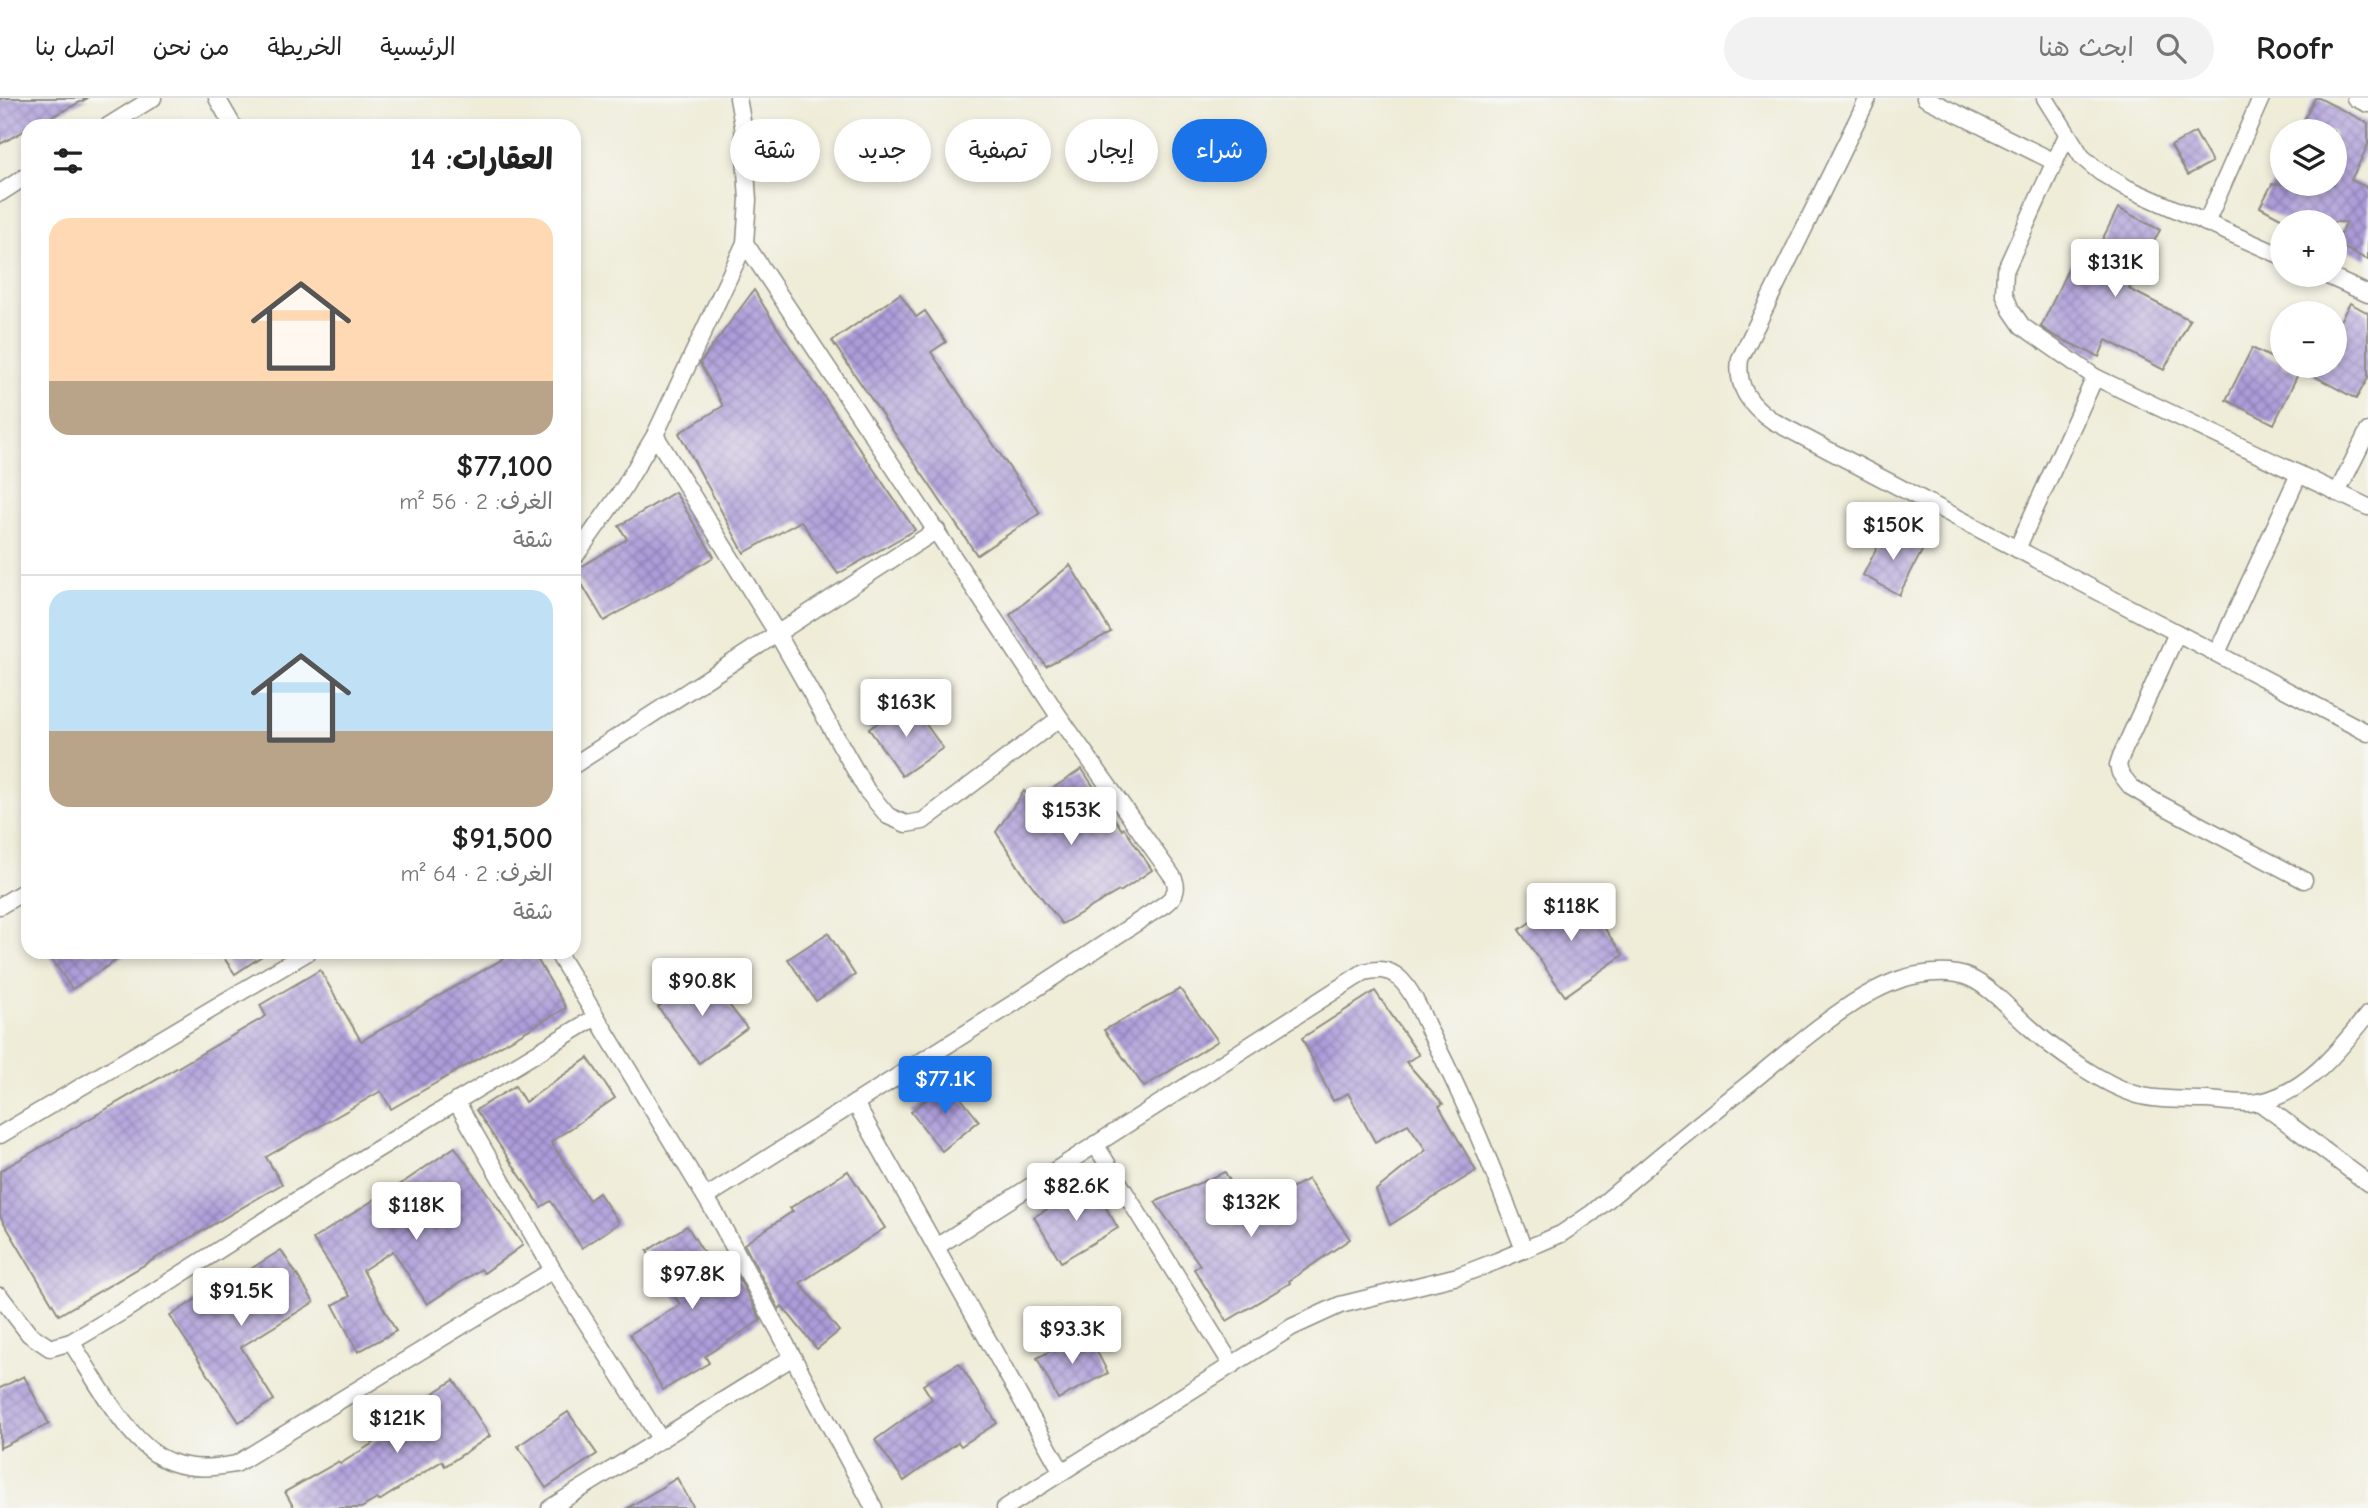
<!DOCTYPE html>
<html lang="ar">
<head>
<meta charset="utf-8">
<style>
  :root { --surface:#fff; --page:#f2f2f2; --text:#222; --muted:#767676; --line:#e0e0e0; --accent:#1a73e8 }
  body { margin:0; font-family:"Comic Neue","Playpen Sans Arabic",sans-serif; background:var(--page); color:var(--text); direction:rtl; height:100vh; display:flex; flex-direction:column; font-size:26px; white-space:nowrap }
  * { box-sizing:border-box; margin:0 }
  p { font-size:23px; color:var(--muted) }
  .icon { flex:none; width:38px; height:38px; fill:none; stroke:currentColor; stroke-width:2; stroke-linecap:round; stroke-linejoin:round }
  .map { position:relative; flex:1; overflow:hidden; direction:ltr }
  .sheet { position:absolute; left:21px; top:21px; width:560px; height:840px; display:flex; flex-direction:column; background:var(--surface); border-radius:21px; box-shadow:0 4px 10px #0003; direction:rtl }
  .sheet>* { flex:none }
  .hud { position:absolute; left:602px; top:21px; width:665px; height:63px; direction:rtl; display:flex; gap:14px }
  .tools { position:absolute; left:2270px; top:21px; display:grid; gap:14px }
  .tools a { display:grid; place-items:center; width:77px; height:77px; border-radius:50%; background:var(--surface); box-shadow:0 4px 10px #0003; font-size:35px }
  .price { position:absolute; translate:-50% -60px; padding:0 16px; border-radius:7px; background:#fff; color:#222; font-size:23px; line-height:46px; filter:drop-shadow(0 2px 4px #0008) }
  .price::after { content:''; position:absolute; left:50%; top:42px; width:21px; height:16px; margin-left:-10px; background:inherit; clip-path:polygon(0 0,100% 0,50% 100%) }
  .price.selected { background:var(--accent); color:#fff }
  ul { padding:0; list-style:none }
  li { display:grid; align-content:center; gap:14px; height:371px; padding:0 28px }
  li+li { border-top:2px solid var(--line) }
  li span { display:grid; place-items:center; height:217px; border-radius:21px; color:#555 }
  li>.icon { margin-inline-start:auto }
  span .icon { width:126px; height:126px; fill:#fffc; stroke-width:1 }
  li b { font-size:30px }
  h2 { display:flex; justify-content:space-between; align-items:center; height:84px; padding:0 28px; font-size:30px }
  .chip { padding:0 24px; border-radius:32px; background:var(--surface); box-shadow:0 4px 10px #0003; font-size:24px; line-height:63px }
  .chip.selected { background:var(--accent); color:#fff }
  header { display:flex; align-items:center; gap:42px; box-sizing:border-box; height:98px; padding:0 35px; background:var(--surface); border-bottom:2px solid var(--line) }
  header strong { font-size:33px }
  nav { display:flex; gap:38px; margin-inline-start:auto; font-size:24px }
  .search { width:490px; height:63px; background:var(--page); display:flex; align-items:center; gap:18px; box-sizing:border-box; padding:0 24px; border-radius:38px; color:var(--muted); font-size:26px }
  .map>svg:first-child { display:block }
</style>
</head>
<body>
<header>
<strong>Roofr</strong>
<div class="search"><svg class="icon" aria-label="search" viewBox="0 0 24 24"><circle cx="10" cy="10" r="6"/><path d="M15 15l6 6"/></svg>ابحث هنا</div>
<nav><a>الرئيسية</a><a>الخريطة</a><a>من نحن</a><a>اتصل بنا</a></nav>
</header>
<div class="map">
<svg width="2368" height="1410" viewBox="0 0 2368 1410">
  <defs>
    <pattern id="building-cross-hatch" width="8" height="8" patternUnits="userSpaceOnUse" patternTransform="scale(1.75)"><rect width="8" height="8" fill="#ad9cda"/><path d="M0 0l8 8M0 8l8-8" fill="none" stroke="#8d7fb1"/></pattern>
  </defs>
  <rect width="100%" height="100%" fill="#f6f6f2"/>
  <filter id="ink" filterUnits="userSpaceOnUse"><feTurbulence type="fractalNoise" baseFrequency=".0143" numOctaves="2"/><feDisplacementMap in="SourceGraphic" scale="14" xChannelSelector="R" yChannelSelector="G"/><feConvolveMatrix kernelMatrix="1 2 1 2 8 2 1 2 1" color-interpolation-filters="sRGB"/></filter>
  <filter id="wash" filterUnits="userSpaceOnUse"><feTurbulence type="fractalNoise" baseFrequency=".00686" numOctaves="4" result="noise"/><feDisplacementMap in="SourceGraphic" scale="28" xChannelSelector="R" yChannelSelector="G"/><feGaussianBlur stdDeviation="1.57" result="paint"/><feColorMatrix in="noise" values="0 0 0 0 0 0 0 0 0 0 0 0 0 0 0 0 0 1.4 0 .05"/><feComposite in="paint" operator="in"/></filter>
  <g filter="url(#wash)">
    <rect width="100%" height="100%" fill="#efecd8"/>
    <g id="blocks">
      <g fill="url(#building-cross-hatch)">
        <polygon points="0,0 88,0 34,28 28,28 28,31 0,46"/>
        <polygon points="2315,0 2319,0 2368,25 2368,47 2351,82 2368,90 2368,162 2336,146 2346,124 2288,124 2260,109 2272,86 2334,86 2334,33 2298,33"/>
        <polygon points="2195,34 2212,64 2188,77 2171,48"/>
        <polygon points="2118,110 2160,132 2129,191 2190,222 2164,272 2106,242 2099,259 2055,238 2041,229 2073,160 2089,168"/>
        <polygon points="754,192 778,231 915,432 838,476 801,423 744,455 679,335 723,308 700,265"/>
        <polygon points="900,196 916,219 925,213 946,244 931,254 1040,415 977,457 832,243"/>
        <polygon points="2350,205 2368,215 2368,280 2356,301 2296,268 2334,268 2334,233"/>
        <polygon points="2252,250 2282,265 2282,268 2299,274 2274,326 2226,302"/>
        <polygon points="675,394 714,459 604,523 574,473 627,441 619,428"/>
        <polygon points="1886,432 1923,451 1899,497 1863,477"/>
        <polygon points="1070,467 1111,534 1046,568 1010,517"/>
        <polygon points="909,603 943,650 902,678 869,631"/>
        <polygon points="1082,671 1122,732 1124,730 1152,772 1120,794 1119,793 1062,826 1024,777 996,734 1024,693 1032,704"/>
        <polygon points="1577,791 1623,857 1565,898 1519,832"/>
        <polygon points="828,835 855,877 816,903 788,861"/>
        <polygon points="47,854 129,854 72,891"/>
        <polygon points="220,854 268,854 235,876"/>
        <polygon points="515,854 533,854 566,910 391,1011 381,993 266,1059 282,1086 59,1217 0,1118 0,1073 266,918 260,907 320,872 361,943"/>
        <polygon points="705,876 747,930 699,965 658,909"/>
        <polygon points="1180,891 1218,943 1144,989 1104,932"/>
        <polygon points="1375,893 1419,957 1406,964 1443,1006 1439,1008 1476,1073 1390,1127 1376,1092 1426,1052 1408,1026 1375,1044 1348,995 1333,1003 1302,940"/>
        <polygon points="588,960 615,1000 551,1044 589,1102 599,1095 619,1125 582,1150 551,1103 541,1109 476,1012 515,988 525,1004"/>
        <polygon points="948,984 979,1023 942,1053 911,1014"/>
        <polygon points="455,1049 523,1147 484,1175 481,1171 427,1206 393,1153 363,1172 396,1233 358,1254 333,1207 350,1198 313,1141 394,1089 395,1090"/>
        <polygon points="848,1073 885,1130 800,1185 839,1233 817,1251 782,1208 779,1211 744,1146 793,1113 790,1110"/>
        <polygon points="1225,1074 1247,1114 1308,1081 1350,1141 1289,1183 1290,1185 1227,1223 1194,1171 1200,1167 1155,1104"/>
        <polygon points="1091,1085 1118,1130 1061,1164 1034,1119"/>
        <polygon points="687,1128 722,1184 736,1175 761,1222 705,1258 709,1265 663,1292 630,1236 680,1207 647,1153"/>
        <polygon points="281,1152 314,1204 241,1249 274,1302 239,1324 170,1218 207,1194 209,1197"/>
        <polygon points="1087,1234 1108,1275 1058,1301 1037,1260"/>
        <polygon points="959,1265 997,1325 961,1348 958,1344 904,1383 875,1342 932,1301 923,1287"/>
        <polygon points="24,1278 49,1326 0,1350 0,1290"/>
        <polygon points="454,1282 490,1338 445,1368 442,1363 379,1403 377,1401 361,1410 294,1410 285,1394 338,1364 340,1366 413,1320 408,1312"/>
        <polygon points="568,1314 597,1356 546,1390 518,1348"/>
        <polygon points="677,1380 694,1410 628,1410"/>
      </g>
    </g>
  </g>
  <g filter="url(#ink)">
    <use href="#blocks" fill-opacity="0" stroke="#8d8c82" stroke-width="2"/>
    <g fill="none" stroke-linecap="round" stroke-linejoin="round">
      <defs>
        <g id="minor">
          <polyline points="217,0 233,28"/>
          <path d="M1868 0 1740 261C1736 290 1750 307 1773 323L2368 635"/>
          <polyline points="1925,0 2055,64"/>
          <polyline points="2045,0 2082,59 2100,74 2127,90 2282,158"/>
          <polyline points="2355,0 2368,6"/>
          <polyline points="108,28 153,0"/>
          <polyline points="2067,37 2005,173 2004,195 2011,212 2022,228 2095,279 2368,409"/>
          <polyline points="0,95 28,77"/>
          <polyline points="2206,125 2261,0"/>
          <polyline points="2326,177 2368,196"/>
          <polyline points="655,337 777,535 867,693 888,718 906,726 923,723 1060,620"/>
          <polyline points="2337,395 2368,333"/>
          <polyline points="2017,451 2095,279"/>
          <polyline points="574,460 623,391 655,337 745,145 748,102 743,28 738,0"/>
          <polyline points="2177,535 2121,658 2118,667 2120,675 2131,689 2156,704 2304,782"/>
          <polyline points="2217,555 2299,376"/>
          <polyline points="574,667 937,432"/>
          <polyline points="0,808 28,791"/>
          <polyline points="557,854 717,1118 874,1410"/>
          <polyline points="456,1003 553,1172 661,1342"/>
          <polyline points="2259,1004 2368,1085"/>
          <polyline points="855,1005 1062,1374"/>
          <polyline points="0,1037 308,854"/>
          <polyline points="1095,1046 1232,1267"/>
          <path d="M706 1099 1014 905 1165 806C1175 798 1179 791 1173 779L1060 620 745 145"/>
          <path d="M936 1149 1364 874C1377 871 1388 870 1399 880 1415 895 1423 921 1433 940 1468 1009 1497 1080 1524 1152"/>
          <polyline points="0,1198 29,1236 50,1250 71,1244 125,1212 358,1063 596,919"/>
          <path d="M71 1244C95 1280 130 1350 171 1364 193 1372 214 1370 236 1366L553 1172"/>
          <polyline points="550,1410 793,1259"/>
          <path d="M1005 1410 1292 1229 1340 1207 1458 1178 1497 1163 1561 1136 1592 1115C1644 1071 1697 1027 1751 984 1793 950 1864 885 1918 877 1936 874 1954 873 1970 880 1992 890 2010 912 2027 927 2054 952 2103 987 2138 997 2159 1003 2185 1001 2207 1002 2223 1003 2244 1007 2260 1004 2307 994 2339 952 2368 916"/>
        </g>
      </defs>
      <use href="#minor" stroke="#8d8c82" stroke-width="19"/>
      <use href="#minor" stroke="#fff" stroke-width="16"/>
    </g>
  </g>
</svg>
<div class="tools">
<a><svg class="icon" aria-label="layers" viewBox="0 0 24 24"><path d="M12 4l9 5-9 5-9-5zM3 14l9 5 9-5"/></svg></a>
<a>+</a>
<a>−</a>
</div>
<b class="price" style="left:2115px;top:201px">$131K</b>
<b class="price" style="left:1893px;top:464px">$150K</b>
<b class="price" style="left:906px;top:641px">$163K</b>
<b class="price" style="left:1071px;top:749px">$153K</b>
<b class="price" style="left:1571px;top:845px">$118K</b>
<b class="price" style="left:702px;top:920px">$90.8K</b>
<b class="price selected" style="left:945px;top:1018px">$77.1K</b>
<b class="price" style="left:1076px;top:1125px">$82.6K</b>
<b class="price" style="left:1251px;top:1141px">$132K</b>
<b class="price" style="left:416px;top:1144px">$118K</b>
<b class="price" style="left:692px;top:1213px">$97.8K</b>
<b class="price" style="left:241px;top:1230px">$91.5K</b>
<b class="price" style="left:1072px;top:1268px">$93.3K</b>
<b class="price" style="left:397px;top:1357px">$121K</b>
<div class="hud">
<a class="chip selected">شراء</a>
<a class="chip">إيجار</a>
<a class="chip">تصفية</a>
<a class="chip">جديد</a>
<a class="chip">شقة</a>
</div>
<section class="sheet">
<h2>العقارات: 14<svg class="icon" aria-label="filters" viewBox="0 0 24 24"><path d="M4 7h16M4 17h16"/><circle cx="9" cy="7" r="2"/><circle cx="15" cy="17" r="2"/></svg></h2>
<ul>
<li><span style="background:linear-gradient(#ffd9b3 75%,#b9a48a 0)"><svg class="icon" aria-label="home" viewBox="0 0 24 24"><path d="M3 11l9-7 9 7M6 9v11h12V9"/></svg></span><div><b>$77,100</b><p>الغرف: 2 · 56 m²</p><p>شقة</p></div></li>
<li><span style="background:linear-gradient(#bfe0f5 65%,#b9a48a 0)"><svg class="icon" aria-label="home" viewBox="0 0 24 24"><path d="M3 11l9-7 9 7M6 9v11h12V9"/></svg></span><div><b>$91,500</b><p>الغرف: 2 · 64 m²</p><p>شقة</p></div></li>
</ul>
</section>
</div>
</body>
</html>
